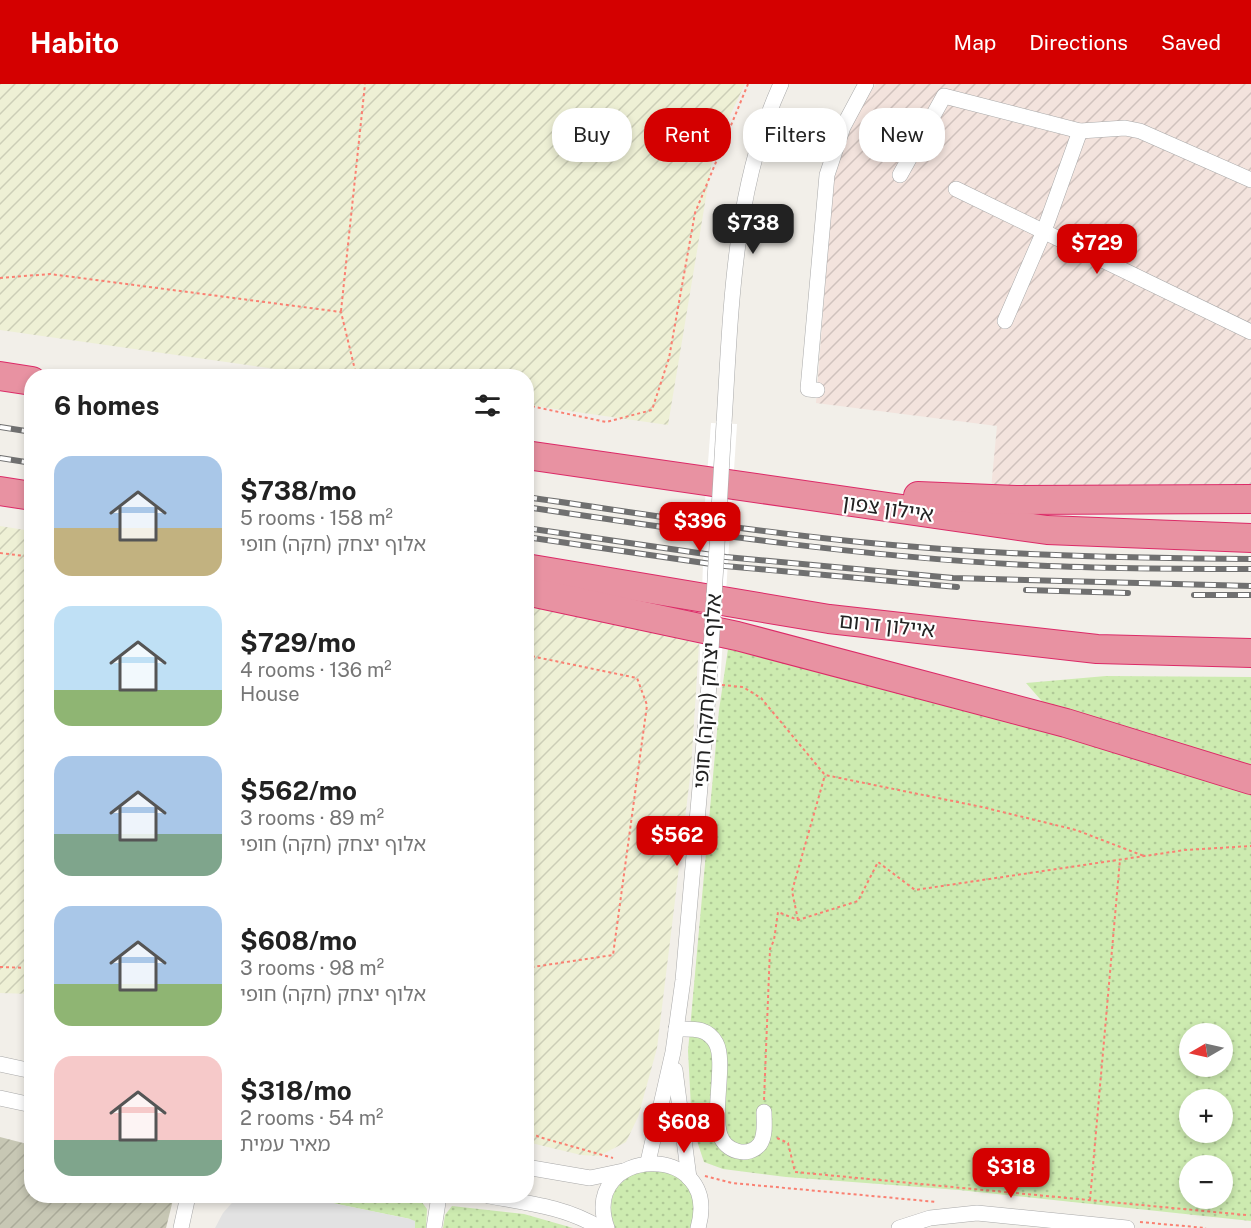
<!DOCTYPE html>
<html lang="en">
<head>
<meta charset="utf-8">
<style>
  :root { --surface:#fff; --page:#f6f6f6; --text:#222; --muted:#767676; --accent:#d40000 }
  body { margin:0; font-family:"Public Sans","Noto Sans Hebrew",sans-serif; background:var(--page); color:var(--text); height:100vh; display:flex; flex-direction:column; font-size:22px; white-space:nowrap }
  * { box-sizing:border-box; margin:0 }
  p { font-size:20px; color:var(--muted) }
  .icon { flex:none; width:33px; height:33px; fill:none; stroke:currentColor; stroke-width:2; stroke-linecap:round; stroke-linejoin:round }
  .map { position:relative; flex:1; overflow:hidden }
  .side { position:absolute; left:24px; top:285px; width:510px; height:834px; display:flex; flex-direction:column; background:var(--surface); border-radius:24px; box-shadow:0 3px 9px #0003 }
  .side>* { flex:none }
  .top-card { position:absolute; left:552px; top:24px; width:570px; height:54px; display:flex; gap:12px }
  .needle { width:39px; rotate:261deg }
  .buttons { position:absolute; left:1179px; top:939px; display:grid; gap:12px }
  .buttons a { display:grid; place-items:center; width:54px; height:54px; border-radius:50%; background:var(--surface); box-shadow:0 3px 9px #0003; font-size:30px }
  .price { position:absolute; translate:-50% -51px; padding:0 14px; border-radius:12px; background:var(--accent); color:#fff; font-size:20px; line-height:39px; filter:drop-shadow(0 2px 3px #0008) }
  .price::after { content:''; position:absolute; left:50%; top:36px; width:18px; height:14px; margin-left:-9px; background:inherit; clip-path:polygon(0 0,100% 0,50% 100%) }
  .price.current { background:#222; color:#fff }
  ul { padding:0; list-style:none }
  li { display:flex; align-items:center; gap:18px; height:150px; padding:0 30px }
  li span { display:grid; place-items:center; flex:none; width:168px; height:120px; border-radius:18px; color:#555 }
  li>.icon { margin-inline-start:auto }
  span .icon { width:72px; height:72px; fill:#fffc; stroke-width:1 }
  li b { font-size:26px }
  h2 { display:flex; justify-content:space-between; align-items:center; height:72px; padding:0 30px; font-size:26px }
  .pill { padding:0 21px; border-radius:24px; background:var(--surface); box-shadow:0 3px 9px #0003; font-size:21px; line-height:54px }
  .pill.current { background:var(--accent); color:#fff }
  header { display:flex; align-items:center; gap:36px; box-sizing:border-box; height:84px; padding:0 30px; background:var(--accent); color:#fff }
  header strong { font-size:28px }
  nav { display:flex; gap:33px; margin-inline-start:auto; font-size:21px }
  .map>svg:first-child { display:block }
</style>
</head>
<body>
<header>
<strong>Habito</strong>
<nav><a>Map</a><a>Directions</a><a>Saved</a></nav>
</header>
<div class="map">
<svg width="1251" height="1144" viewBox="0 0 1251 1144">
  <defs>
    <pattern id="military-furrows" width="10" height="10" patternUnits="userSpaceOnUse" patternTransform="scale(1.5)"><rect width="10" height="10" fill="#f3e3dd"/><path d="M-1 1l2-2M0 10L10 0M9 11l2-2" fill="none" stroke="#d0c2bd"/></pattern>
    <pattern id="construction-furrows" width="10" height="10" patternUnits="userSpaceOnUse" patternTransform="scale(1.5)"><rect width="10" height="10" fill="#c7c7b4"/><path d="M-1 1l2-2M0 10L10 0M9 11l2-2" fill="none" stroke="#abab9a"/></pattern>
    <pattern id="farmland-furrows" width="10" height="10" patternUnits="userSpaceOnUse" patternTransform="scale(1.5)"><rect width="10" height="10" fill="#eef0d5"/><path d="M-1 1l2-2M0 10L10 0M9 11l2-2" fill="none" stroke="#ccceb7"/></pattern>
    <pattern id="grass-dots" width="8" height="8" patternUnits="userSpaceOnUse" patternTransform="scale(1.5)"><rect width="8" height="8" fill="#cdebb0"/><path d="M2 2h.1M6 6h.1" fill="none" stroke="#b0c997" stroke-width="1.8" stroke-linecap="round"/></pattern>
  </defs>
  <rect width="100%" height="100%" fill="#f2efe9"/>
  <polygon fill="url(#military-furrows)" points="876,0 1251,0 1251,403 991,405 997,342 816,319 833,97 850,38"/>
  <polygon fill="url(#construction-furrows)" points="0,1053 31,1061 32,1112 174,1112 166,1144 0,1144"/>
  <g fill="url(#farmland-furrows)">
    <polygon points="0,0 745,0 714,65 668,341 527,321 526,292 324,292 0,246"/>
    <polygon points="0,442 31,447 31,910 0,909"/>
    <polygon points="526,522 639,544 699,560 691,685 657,964 638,1033 626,1058 599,1072 581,1071 527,1058"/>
  </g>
  <g fill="url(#grass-dots)" fill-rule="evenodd">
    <path d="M728 565 1040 640 1251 703V1137L959 1106 786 1093 723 1085 704 1078 692 1042 688 967 719 626ZM1190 950H1222V982H1190ZM1190 1016H1222V1048H1190ZM1190 1082H1222V1114H1190Z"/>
    <polygon points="1106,592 1251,593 1251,684 1047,623 1026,599"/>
    <path d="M640 1085C661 1086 688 1089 694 1115 696 1123 693 1135 692 1144H612C610 1109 610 1105 640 1085Z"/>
    <polygon points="298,1112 401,1112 421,1117 427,1125 426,1144 415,1144 410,1135"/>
    <polygon points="452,1122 524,1130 573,1144 443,1144 445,1131"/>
  </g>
  <polygon fill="#e2e2e2" points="238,1112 298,1112 410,1135 415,1137 415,1144 215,1144 223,1129"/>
  <polygon fill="#fff" points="711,339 737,340 720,600 709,601 699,600 705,418"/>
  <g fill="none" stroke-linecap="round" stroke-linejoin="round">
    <defs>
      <g id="minor">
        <polyline points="900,91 944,12 1080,47 1125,44 1140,47 1251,96"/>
        <polyline points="956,105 1251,248"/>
        <polyline points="1005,237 1044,147 1080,47"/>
        <polyline points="817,306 808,305 827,91 843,43 866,0"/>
        <path d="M724 339C731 226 733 105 781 0"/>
        <path d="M676 945C693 945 707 943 716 959 726 977 712 1027 720 1051 725 1067 748 1075 760 1060 766 1051 764 1037 764 1028"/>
        <polyline points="0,980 32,987"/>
        <polyline points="675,986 689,1094"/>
        <polyline points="0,1014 32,1021"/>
        <polyline points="648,1078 673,968 683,896 709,601"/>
        <polyline points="526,1083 590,1094 623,1087"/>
        <path d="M489 1112C528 1119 566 1123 600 1144"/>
        <polyline points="181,1144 188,1112"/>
        <polyline points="434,1144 439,1112"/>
        <path d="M607 1144C578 1062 723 1055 698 1144"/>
        <polyline points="899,1144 930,1134 977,1129 1127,1144"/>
      </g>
      <g id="motorway">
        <polyline points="0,292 32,297"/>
        <polyline points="526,371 1047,446 1251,454"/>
        <polyline points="0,407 32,412"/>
        <polyline points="918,412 1016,416 1251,415"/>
        <polyline points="526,484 829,535 1097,565 1251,569"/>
        <polyline points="526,507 737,552 1066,639 1251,696"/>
      </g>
    </defs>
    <use href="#minor" stroke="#a9a9a9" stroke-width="16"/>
    <use href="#motorway" stroke="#dc2a67" stroke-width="30"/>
    <g stroke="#fa8072" stroke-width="2" stroke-dasharray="3 3" stroke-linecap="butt">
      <polyline points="0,194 50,190 341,228 355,286 361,292"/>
      <polyline points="341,227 365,0"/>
      <polyline points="526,321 606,338 652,326 669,274 695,129 748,0"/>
      <polyline points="0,469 32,473"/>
      <polyline points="526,571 637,594 647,621 613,871 526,884"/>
      <polyline points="722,601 743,603 761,614 825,691 982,723 1076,746 1144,772"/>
      <polyline points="798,836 792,807 825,691"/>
      <polyline points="0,883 32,884"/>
      <polyline points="764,1016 770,865 774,856 778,828 798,836 858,817 878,778 915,806 1185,766 1251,762"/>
      <polyline points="526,1045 539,1053 613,1074"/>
      <polyline points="777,1054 788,1059 795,1088 1246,1131"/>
      <polyline points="705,1092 732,1099 937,1118"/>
      <polyline points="1090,1116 1120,775"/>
      <polyline points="1140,1138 1206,1144"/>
    </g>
    <use href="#minor" stroke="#fff" stroke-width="15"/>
    <use href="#motorway" stroke="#e892a2" stroke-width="28"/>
    <defs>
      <g id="rail">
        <polyline points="0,343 32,348"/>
        <polyline points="0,374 32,379"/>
        <path d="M526 413C638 429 748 447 860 458 990 471 1121 474 1251 475"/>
        <path d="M526 423C693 448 860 473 1028 481 1102 485 1177 485 1251 485"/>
        <polyline points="526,444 726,473 953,494 1251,502"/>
        <polyline points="526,453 725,482 957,503"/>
        <polyline points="1026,506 1128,509"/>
        <polyline points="1194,511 1251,511"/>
      </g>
    </defs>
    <use href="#rail" stroke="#707070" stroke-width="6"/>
    <use href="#rail" stroke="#fff" stroke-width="4" stroke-dasharray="11" stroke-linecap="butt"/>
    <defs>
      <polyline id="minor-bridge" points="709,601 724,339"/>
    </defs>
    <use href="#minor-bridge" stroke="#a9a9a9" stroke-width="16" stroke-linecap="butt"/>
    <use href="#minor-bridge" stroke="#fff" stroke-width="15"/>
  </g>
  <g text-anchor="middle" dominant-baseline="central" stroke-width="4.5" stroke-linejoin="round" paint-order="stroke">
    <g font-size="21" fill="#222" stroke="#fff">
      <text transform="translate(888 424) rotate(8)">איילון צפון</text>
      <text transform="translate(887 541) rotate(6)">איילון דרום</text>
      <text transform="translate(707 607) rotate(-86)">אלוף יצחק (חקה) חופי</text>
    </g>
  </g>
</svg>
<div class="buttons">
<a><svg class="needle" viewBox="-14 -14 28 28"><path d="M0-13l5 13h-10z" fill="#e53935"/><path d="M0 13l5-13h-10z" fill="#767676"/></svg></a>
<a>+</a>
<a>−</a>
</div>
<b class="price current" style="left:753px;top:171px">$738</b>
<b class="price" style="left:1097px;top:191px">$729</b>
<b class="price" style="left:700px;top:469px">$396</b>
<b class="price" style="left:677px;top:783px">$562</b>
<b class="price" style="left:684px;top:1070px">$608</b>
<b class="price" style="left:1011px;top:1115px">$318</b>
<div class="top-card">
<a class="pill">Buy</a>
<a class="pill current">Rent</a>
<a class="pill">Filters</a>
<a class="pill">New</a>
</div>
<section class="side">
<h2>6 homes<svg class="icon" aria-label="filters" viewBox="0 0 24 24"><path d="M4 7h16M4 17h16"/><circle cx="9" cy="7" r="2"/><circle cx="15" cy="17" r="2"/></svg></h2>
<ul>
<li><span style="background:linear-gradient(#a9c7e8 60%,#c2b280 0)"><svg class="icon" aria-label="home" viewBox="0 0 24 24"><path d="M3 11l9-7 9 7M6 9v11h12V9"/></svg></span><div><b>$738/mo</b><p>5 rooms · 158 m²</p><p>אלוף יצחק (חקה) חופי</p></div></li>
<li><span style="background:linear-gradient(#bfe0f5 70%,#8fb573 0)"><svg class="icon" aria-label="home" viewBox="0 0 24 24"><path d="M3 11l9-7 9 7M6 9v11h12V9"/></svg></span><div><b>$729/mo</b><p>4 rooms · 136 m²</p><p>House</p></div></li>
<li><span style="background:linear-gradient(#a9c7e8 65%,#7fa58c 0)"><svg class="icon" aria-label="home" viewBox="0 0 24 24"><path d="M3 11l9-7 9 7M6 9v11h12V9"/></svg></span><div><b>$562/mo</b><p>3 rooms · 89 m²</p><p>אלוף יצחק (חקה) חופי</p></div></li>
<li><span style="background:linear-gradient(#a9c7e8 65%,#8fb573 0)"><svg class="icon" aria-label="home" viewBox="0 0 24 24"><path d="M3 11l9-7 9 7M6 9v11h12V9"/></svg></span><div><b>$608/mo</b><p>3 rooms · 98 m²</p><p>אלוף יצחק (חקה) חופי</p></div></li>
<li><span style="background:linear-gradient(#f6c9c9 70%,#7fa58c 0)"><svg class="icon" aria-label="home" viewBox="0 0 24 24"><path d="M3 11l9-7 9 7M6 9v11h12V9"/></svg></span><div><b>$318/mo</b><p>2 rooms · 54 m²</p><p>מאיר עמית</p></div></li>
</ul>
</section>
</div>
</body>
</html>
